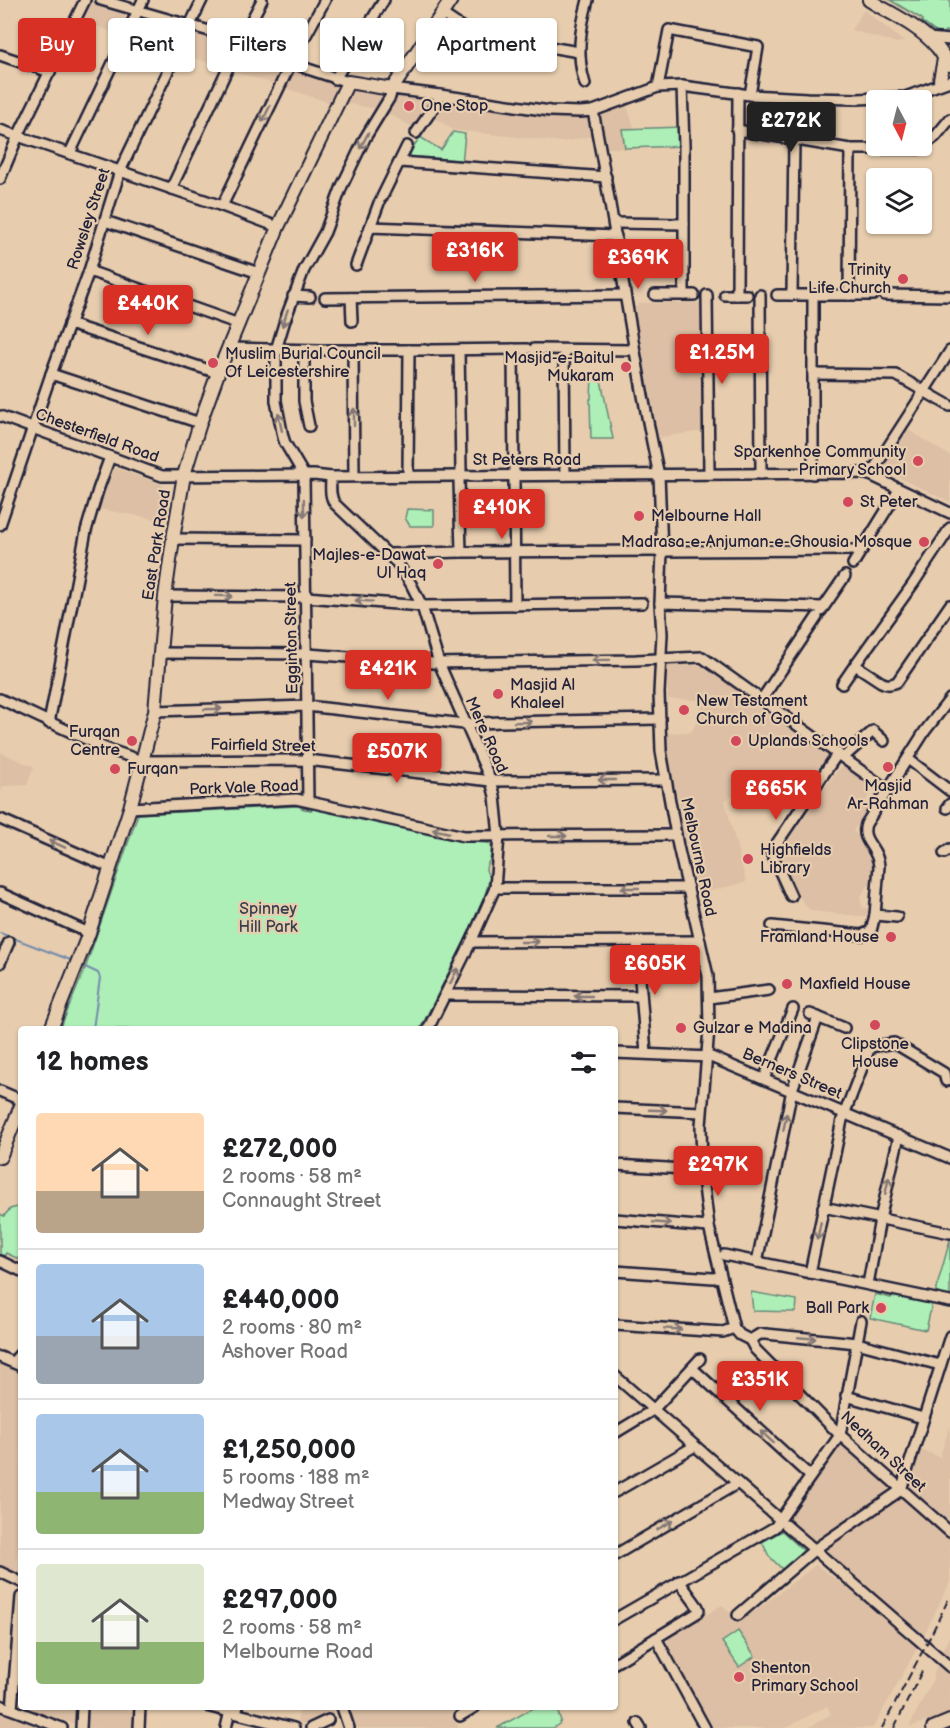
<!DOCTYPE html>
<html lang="en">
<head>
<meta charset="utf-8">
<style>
  :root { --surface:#fff; --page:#f6f6f6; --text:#202124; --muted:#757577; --line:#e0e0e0; --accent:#d93025 }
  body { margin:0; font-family:"Balsamiq Sans",sans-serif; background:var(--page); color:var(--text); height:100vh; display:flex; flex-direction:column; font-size:22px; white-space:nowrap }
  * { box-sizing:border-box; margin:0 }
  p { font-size:20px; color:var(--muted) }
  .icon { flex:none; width:33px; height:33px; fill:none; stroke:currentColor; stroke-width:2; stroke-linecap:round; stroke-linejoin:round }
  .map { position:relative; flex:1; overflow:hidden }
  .panel { position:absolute; left:18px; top:1026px; width:600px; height:684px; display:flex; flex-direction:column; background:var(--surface); border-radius:6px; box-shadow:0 2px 4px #0004 }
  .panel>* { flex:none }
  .banner { position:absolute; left:18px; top:18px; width:600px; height:54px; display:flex; gap:12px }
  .needle { width:39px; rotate:173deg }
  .buttons { position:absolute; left:866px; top:90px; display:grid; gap:12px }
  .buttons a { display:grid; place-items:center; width:66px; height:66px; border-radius:6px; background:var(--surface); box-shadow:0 2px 4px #0004; font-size:30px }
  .price { position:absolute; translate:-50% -51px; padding:0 14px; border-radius:6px; background:var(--accent); color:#fff; font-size:20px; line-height:39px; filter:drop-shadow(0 2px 3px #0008) }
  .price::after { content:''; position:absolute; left:50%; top:36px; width:18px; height:14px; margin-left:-9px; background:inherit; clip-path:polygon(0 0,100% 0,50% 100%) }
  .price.current { background:#222; color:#fff }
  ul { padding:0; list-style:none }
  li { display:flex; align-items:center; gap:18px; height:150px; padding:0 18px }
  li+li { border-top:2px solid var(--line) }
  li span { display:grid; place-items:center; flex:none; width:168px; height:120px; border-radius:6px; color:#555 }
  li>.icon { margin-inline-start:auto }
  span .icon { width:72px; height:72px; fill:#fffc; stroke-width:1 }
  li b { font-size:26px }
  h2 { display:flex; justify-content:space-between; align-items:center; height:72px; padding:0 18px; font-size:26px }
  .chip { padding:0 21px; border-radius:6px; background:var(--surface); box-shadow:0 2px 4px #0004; font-size:21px; line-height:54px }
  .chip.current { background:var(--accent); color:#fff }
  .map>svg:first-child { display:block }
</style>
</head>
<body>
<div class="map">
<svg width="950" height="1728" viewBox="0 0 950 1728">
  <rect width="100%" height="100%" fill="#e7cdae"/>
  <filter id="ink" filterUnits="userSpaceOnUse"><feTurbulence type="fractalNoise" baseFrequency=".0167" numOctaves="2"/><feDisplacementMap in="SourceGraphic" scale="12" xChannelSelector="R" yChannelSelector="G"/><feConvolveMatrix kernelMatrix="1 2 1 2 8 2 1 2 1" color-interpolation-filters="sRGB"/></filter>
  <g filter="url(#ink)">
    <g fill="#dcbfa4">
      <polygon points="91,0 98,0 241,40 348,82 580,112 625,100 634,128 622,129 625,148 600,148 597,135 562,142 453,130 429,114 418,130 382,110 339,102 337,105 80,21"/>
      <polygon points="864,10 904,42 896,43 851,30"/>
      <polygon points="640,303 700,303 704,431 659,437 634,309"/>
      <polygon points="907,429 950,456 950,502 883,470 883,466"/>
      <polygon points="115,468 161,484 170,497 166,521 99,509 103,493"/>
      <polygon points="667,665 707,666 754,704 830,758 811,789 805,786 796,798 792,787 756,794 754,790 730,797 725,801 746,882 699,894 682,827 681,811 667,749 667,733 691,732 701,715 701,700 668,699"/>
      <polygon points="0,752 34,767 27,785 3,786 0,794"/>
      <polygon points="845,766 874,788 864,803 869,807 853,831 871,848 876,861 874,878 860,897 862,907 869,910 869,917 811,911 803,903 779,860 780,851 838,770"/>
      <polygon points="0,1363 21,1373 21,1502 16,1571 14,1572 0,1565"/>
      <polygon points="950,1425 950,1517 948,1521 908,1488 921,1450 940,1457"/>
      <polygon points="840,1435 950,1531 950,1582 921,1641 873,1728 808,1728 831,1714 827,1706 786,1728 711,1728 666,1647 669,1637 722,1605 740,1622 816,1565 912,1635 779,1519"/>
      <polygon points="950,1635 950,1714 909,1727 932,1681 939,1657"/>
      <polygon points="22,1707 76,1707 75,1724"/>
      <polygon points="87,1707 118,1707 135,1712 134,1728 86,1728"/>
      <polygon points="300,1707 333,1707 334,1709 305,1724 297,1723"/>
      <polygon points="357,1707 463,1707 451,1714 459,1728 355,1728 349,1712"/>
      <polygon points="0,1711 45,1728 0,1728"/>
    </g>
    <g fill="#aeefb7" stroke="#688879" stroke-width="1.5">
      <polygon points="890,0 950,0 950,32 945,31 941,36 922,22 922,19"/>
      <polygon points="683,127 684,146 625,148 622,129"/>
      <polygon points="453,132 465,134 462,163 459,160 407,156 420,137 441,150"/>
      <polygon points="592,375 600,375 613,439 591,439 590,399 591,399"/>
      <polygon points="407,509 434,510 434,526 410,526 405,518"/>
      <path d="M298 806 304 809 311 810 316 808 458 841 488 843 491 845C491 848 492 852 491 855 490 865 481 866 490 877L483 902 476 919 420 1029H60L86 966 138 814Z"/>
      <polygon points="21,1206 21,1260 6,1253 3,1258 0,1256 0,1214 4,1216 10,1209"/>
      <polygon points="950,1240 950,1301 934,1297"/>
      <polygon points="751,1292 797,1300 796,1312 753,1311"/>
      <polygon points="892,1293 933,1299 926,1330 870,1318 875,1294 891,1298"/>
      <polygon points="782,1531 804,1551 785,1572 769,1556 762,1542"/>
      <polygon points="738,1631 755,1656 739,1667 722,1642"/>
      <polygon points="535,1707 556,1707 561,1721 559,1724 553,1728 497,1728"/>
    </g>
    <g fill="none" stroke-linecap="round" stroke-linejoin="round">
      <g stroke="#758cab" stroke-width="2">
        <polyline points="0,933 73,961"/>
        <polyline points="81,965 98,973 100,978 93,1029"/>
      </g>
      <defs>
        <g id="minor">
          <polyline points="101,0 241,40 308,69 348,82"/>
          <polyline points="442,14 472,34 579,52"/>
          <polyline points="928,38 950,40"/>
          <polyline points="0,55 50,72"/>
          <polyline points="335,79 384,0"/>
          <path d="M585 84C576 55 580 29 588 0"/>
          <polyline points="682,86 684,146 684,295"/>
          <polyline points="658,87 669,30 758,47 750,95"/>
          <path d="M593 111C617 232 632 354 659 475"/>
          <polyline points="0,130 222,206 278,227"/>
          <polyline points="737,130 850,149 919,149 935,137 950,119"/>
          <polyline points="416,133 439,100 440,95"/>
          <polyline points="70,153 143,0"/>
          <polyline points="400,162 606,177"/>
          <polyline points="0,179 18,136 85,0"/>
          <polyline points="171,189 241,40 262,0"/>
          <polyline points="382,197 407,146"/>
          <polyline points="222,206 292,61 325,0"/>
          <polyline points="105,221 259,273"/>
          <polyline points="614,223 684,224"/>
          <polyline points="370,227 616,236"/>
          <polyline points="356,265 379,203"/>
          <polyline points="89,271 239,324"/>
          <polyline points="655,295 694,295"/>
          <polyline points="707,295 709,474"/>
          <polyline points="725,295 747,295"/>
          <polyline points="737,295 738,93"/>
          <polyline points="760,295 761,474"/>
          <polyline points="777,295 873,295"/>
          <polyline points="792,295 794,140"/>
          <polyline points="813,295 813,336"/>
          <polyline points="849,295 850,149"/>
          <polyline points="884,295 950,296"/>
          <polyline points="293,296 310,297"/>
          <polyline points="325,298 625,295"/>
          <polyline points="351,298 352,321"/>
          <polyline points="69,324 218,373"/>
          <polyline points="229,348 321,350"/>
          <polyline points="513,349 515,605"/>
          <polyline points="534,349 634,350"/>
          <polyline points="304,350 304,401 309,426"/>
          <polyline points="325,350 425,350"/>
          <polyline points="431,350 527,349"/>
          <polyline points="459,350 461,471 459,480 461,552"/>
          <polyline points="564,350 565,475"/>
          <polyline points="353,351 354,476"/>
          <polyline points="51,374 200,423"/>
          <polyline points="813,374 896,375 950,406"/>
          <polyline points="0,416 162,476 314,475 331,477 860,473 870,475 950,513"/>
          <polyline points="813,474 813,341"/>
          <polyline points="659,475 662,551 660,603 662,634 659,693 661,751 678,846 708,976 709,1029 701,1125 702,1170 709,1227 734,1328 740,1335 750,1340"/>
          <polyline points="870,475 950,351"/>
          <polyline points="408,476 409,350"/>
          <path d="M331 477C331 486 329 496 335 504L398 564 411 584 422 606 439 663 491 781 495 796 499 836 495 888 471 942 428 1029"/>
          <polyline points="0,525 51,374 89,271 120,171 202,0"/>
          <path d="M950 528 913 584 855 665 881 682C886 685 891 685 897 682L950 605"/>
          <polyline points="173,539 305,540"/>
          <polyline points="389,554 461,552 862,550"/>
          <polyline points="853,564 897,493"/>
          <polyline points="165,596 306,597 422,606 642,603"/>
          <polyline points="660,603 823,607"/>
          <polyline points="821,611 845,576"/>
          <polyline points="160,653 307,654 433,663 636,660 702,657 888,790"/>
          <polyline points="842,684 855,665"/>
          <polyline points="0,699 105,748 142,761 307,760 491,781 665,780"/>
          <polyline points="762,699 817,617"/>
          <polyline points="155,711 307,706 464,724 500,722 660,719"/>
          <polyline points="49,723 86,531 98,490 110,457"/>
          <polyline points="844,757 873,731 884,741"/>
          <polyline points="908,759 950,791"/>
          <polyline points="308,801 304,475 285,443 283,437 276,401 276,350 285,320 304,270 325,232 342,186 365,138 390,97 392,89 440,95 550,111 580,112 593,111 658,87 682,86 750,95 807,98 857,99 905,97 950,81"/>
          <polyline points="130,808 296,799 464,836 676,835"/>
          <polyline points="947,808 950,804"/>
          <polyline points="0,819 111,868"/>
          <polyline points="944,853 950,849"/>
          <polyline points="495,888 688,888"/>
          <polyline points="0,893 89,933"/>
          <polyline points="791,896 771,852 838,753"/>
          <polyline points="875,915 897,917"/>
          <path d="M772 926 862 935 871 931 875 915 879 866C878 847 860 841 866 824L925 731 950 699"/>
          <polyline points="471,942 700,941"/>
          <polyline points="637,942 646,1053"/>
          <polyline points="0,963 9,942"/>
          <polyline points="445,995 641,996"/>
          <polyline points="709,998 769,990"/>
          <polyline points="810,1014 844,1028"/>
          <polyline points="615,1053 711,1057 950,1158"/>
          <polyline points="764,1079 793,1009"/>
          <polyline points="0,1091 21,1100"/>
          <polyline points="615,1108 701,1112"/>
          <polyline points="615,1165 702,1170"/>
          <polyline points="823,1207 950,1233"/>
          <polyline points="615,1219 709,1227"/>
          <polyline points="724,1255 950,1302"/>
          <polyline points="0,1261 21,1271"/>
          <polyline points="757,1262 792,1090 818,1017"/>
          <polyline points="615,1271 713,1278 720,1277"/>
          <polyline points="810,1273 842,1120 870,1047 894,1043 944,1073 946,1081"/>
          <polyline points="868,1284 880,1219 899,1136"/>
          <polyline points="615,1325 723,1332 734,1328"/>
          <polyline points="750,1340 755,1349 840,1435 950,1532"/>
          <polyline points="750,1340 760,1334 766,1334 857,1343 940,1365"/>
          <polyline points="0,1357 21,1366"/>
          <polyline points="13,1362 21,1353"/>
          <polyline points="692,1368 810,1476"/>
          <polyline points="615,1376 779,1519"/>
          <polyline points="846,1396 923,1418"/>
          <polyline points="615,1433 653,1410 700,1359"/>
          <polyline points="615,1492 695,1446"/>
          <polyline points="786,1525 950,1667"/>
          <polyline points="615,1555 738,1483"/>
          <polyline points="0,1572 21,1582"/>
          <polyline points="738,1615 815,1549 901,1490 950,1336"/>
          <polyline points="615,1619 775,1527 840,1435 861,1321"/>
          <polyline points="656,1638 705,1728"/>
          <polyline points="615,1663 697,1613 699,1610 698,1607 679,1581"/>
          <polyline points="0,1705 62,1728"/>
          <polyline points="210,1707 294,1728"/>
          <polyline points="342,1707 349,1728"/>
          <polyline points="12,1709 21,1597"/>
          <polyline points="460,1716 475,1707"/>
          <polyline points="638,1723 641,1728"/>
          <polyline points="81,1728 82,1707"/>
          <polyline points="139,1728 140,1707"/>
          <polyline points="226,1728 229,1715 238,1707"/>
          <polyline points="311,1728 328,1720"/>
        </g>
        <g id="major">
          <path d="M869 0C891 14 919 26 936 46 942 52 944 59 950 65"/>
          <polyline points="940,80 944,59"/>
          <polyline points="51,1029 89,933 130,808 155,711 165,596 173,539 184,475 200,423 218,373 278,227 348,82 392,89 451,0"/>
          <polyline points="0,1157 21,1106"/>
          <polyline points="933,1728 950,1721"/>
        </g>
      </defs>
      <use href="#minor" stroke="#22223b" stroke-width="14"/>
      <use href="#major" stroke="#22223b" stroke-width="16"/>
      <use href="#minor" stroke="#e7cdae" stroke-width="9"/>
      <use href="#major" stroke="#e7cdae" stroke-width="12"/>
      <g stroke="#22223b" stroke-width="2" stroke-dasharray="9 4.5" stroke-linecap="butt">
        <polyline points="882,1728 929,1639 950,1596"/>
        <polyline points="894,1728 923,1669"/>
      </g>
    </g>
    <defs><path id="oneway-shaft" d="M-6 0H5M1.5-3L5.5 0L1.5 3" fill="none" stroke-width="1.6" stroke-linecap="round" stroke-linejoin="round" transform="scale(1.5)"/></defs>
    <g stroke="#847874">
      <use href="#oneway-shaft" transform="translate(266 114) rotate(116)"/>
      <use href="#oneway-shaft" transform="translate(364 141) rotate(118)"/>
      <use href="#oneway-shaft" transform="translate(285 318) rotate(108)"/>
      <use href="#oneway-shaft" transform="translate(354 417) rotate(-90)"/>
      <use href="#oneway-shaft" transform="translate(280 422) rotate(-102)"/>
      <use href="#oneway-shaft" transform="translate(304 508) rotate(89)"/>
      <use href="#oneway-shaft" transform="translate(224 596) rotate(1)"/>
      <use href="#oneway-shaft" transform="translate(364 601) rotate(-176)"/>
      <use href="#oneway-shaft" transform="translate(601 660) rotate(179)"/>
      <use href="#oneway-shaft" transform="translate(213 709) rotate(-2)"/>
      <use href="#oneway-shaft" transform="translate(523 722) rotate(-1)"/>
      <use href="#oneway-shaft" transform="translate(607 780) rotate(180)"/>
      <use href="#oneway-shaft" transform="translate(441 831) rotate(-167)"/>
      <use href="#oneway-shaft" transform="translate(558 836)"/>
      <use href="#oneway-shaft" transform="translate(57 844) rotate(-156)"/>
      <use href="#oneway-shaft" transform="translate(630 888) rotate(-180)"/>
      <use href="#oneway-shaft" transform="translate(530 942)"/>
      <use href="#oneway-shaft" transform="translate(454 976) rotate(-63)"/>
      <use href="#oneway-shaft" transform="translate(583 996) rotate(-180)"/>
      <use href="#oneway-shaft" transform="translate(658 1110) rotate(2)"/>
      <use href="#oneway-shaft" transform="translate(785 1122) rotate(-79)"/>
      <use href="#oneway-shaft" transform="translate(887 1186) rotate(-77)"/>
      <use href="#oneway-shaft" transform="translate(662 1223) rotate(5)"/>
      <use href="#oneway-shaft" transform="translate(819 1231) rotate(101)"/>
      <use href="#oneway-shaft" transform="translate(673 1329) rotate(4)"/>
      <use href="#oneway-shaft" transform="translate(807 1338) rotate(5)"/>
      <use href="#oneway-shaft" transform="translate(767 1437) rotate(-138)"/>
      <use href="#oneway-shaft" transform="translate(665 1525) rotate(-30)"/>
    </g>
  </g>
  <g fill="#d1495b" stroke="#e7cdae" stroke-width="2">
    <circle cx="409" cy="106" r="6"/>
    <circle cx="903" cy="279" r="6"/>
    <circle cx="213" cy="363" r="6"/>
    <circle cx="626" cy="367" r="6"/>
    <circle cx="918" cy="461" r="6"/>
    <circle cx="848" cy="502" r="6"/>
    <circle cx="639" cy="516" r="6"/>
    <circle cx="924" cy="542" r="6"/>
    <circle cx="438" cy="564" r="6"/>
    <circle cx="498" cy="694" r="6"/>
    <circle cx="684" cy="710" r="6"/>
    <circle cx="132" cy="741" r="6"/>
    <circle cx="736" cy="741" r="6"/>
    <circle cx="888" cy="767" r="6"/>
    <circle cx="115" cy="769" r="6"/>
    <circle cx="748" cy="859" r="6"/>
    <circle cx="891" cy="937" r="6"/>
    <circle cx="787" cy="984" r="6"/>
    <circle cx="875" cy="1025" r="6"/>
    <circle cx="681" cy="1028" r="6"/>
    <circle cx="881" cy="1308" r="6"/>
    <circle cx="739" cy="1677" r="6"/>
  </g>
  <g text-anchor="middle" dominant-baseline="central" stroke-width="4.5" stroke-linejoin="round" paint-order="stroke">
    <g font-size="16" fill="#22223b" stroke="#e7cdae" text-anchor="start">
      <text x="421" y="106">One Stop</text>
      <text x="891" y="270" text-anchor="end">Trinity<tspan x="891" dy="18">Life Church</tspan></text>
      <text x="225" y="354">Muslim Burial Council<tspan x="225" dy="18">Of Leicestershire</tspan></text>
      <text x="614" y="358" text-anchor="end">Masjid-e-Baitul<tspan x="614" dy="18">Mukaram</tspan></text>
      <text x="906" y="452" text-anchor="end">Sparkenhoe Community<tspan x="906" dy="18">Primary School</tspan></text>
      <text x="860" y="502">St Peter</text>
      <text x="651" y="516">Melbourne Hall</text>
      <text x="912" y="542" text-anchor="end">Madrasa-e-Anjuman-e-Ghousia Mosque</text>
      <text x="426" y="555" text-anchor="end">Majles-e-Dawat<tspan x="426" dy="18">Ul Haq</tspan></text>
      <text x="510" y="685">Masjid Al<tspan x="510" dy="18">Khaleel</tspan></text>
      <text x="696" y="701">New Testament<tspan x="696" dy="18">Church of God</tspan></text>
      <text x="120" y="732" text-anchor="end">Furqan<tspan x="120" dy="18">Centre</tspan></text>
      <text x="748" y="741">Uplands Schools</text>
      <text x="127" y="769">Furqan</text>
      <text x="888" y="786" text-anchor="middle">Masjid<tspan x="888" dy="18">Ar-Rahman</tspan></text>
      <text x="760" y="850">Highfields<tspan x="760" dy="18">Library</tspan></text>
      <text x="879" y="937" text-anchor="end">Framland House</text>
      <text x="799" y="984">Maxfield House</text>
      <text x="693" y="1028">Gulzar e Madina</text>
      <text x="875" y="1044" text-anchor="middle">Clipstone<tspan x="875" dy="18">House</tspan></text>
      <text x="869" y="1308" text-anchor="end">Ball Park</text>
      <text x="751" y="1668">Shenton<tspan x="751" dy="18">Primary School</tspan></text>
    </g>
    <g font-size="16" fill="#22223b" stroke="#e7cdae">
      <text transform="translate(89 219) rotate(-72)">Rowsley Street</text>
      <text transform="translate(97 436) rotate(20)">Chesterfield Road</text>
      <text x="527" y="460">St Peters Road</text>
      <text transform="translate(157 545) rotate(-81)">East Park Road</text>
      <text transform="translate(292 638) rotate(-91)">Egginton Street</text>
      <text transform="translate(486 735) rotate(66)">Mere Road</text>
      <text transform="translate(263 746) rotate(1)">Fairfield Street</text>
      <text transform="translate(244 788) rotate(-2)">Park Vale Road</text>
      <text transform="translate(698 857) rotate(78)">Melbourne Road</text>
      <text transform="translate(792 1074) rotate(23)">Berners Street</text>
      <text transform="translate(883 1452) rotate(43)">Nedham Street</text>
    </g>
    <g font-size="16" fill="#37414e" stroke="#e7cdae">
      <text x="268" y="909">Spinney<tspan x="268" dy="18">Hill Park</tspan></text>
    </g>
  </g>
</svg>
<div class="buttons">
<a><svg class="needle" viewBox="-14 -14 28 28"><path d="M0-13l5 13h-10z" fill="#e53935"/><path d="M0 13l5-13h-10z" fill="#757577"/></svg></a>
<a><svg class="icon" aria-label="layers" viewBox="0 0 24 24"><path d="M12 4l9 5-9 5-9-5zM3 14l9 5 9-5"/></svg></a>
</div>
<b class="price current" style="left:791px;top:153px">£272K</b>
<b class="price" style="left:475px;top:283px">£316K</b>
<b class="price" style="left:638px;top:290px">£369K</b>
<b class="price" style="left:148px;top:336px">£440K</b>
<b class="price" style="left:722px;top:385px">£1.25M</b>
<b class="price" style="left:502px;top:540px">£410K</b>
<b class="price" style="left:388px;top:701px">£421K</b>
<b class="price" style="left:397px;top:784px">£507K</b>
<b class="price" style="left:776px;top:821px">£665K</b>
<b class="price" style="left:655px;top:996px">£605K</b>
<b class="price" style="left:718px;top:1197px">£297K</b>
<b class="price" style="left:760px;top:1412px">£351K</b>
<div class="banner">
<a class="chip current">Buy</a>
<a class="chip">Rent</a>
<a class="chip">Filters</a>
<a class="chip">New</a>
<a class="chip">Apartment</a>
</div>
<section class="panel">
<h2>12 homes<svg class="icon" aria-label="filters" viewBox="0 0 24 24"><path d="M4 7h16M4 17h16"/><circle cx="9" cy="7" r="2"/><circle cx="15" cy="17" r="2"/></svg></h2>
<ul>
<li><span style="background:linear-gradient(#ffd9b3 65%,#b9a48a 0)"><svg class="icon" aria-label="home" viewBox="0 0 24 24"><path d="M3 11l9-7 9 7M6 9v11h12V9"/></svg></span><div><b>£272,000</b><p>2 rooms · 58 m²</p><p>Connaught Street</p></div></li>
<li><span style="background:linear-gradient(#a9c7e8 60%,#9aa5b1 0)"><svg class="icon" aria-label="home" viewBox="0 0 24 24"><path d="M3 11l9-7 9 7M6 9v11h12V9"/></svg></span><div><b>£440,000</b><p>2 rooms · 80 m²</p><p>Ashover Road</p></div></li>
<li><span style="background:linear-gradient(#a9c7e8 65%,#8fb573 0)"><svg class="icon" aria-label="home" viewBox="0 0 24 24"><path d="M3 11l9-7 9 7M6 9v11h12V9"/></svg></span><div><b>£1,250,000</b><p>5 rooms · 188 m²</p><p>Medway Street</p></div></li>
<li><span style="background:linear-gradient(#dfe7d0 65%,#8fb573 0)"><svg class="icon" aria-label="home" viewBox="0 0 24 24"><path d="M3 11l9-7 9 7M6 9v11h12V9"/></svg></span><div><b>£297,000</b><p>2 rooms · 58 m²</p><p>Melbourne Road</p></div></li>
</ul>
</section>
</div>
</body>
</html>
